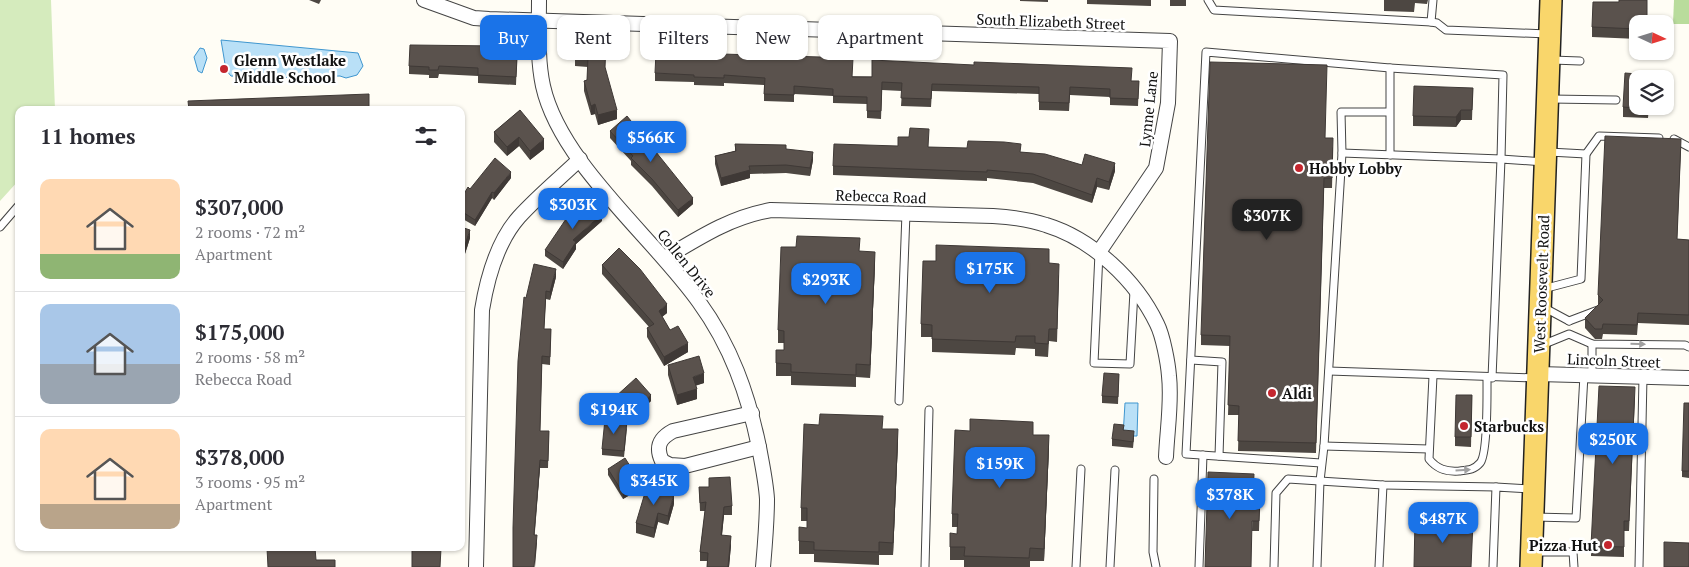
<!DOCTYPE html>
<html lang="en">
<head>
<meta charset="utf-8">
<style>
  :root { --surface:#fff; --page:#f7f7f7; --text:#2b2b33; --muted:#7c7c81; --line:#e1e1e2; --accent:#1a73e8 }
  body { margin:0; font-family:"PT Serif",serif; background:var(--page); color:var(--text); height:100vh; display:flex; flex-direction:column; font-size:19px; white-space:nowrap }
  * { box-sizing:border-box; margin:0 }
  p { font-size:16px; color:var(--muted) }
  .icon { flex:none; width:28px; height:28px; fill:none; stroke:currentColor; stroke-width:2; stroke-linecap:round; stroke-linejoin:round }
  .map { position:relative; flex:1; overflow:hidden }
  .sheet { position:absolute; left:15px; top:106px; width:450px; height:445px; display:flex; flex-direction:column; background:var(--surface); border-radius:10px; box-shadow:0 1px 4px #0004 }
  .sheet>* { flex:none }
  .hud { position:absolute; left:480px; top:15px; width:475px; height:45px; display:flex; gap:10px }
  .needle { width:32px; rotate:94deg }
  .fabs { position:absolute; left:1629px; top:15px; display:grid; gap:10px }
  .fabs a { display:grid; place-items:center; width:45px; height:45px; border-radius:10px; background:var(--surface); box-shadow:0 1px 4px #0004; font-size:25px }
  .price { position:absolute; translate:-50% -42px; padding:0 11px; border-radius:10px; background:var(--accent); color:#fff; font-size:16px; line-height:32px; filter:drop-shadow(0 1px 2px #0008) }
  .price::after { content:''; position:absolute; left:50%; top:30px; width:15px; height:11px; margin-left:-8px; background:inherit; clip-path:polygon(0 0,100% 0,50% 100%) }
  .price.current { background:#222; color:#fff }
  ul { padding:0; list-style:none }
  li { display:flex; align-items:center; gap:15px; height:125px; padding:0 25px }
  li+li { border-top:1px solid var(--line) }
  li span { display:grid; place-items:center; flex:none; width:140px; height:100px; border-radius:10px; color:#555 }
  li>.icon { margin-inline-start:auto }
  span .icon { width:60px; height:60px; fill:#fffc; stroke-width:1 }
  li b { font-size:21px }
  h2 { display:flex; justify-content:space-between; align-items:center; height:60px; padding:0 25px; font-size:21px }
  .pill { padding:0 18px; border-radius:10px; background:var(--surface); box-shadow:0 1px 4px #0004; font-size:18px; line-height:45px }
  .pill.current { background:var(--accent); color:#fff }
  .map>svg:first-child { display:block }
</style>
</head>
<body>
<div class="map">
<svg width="1689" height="567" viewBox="0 0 1689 567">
  <rect width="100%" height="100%" fill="#fffdf5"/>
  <polygon fill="#d5ebbd" points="0,0 51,0 55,110 19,110 19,180 0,201"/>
  <polygon fill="#b9dc9c" points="1674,0 1689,0 1689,24 1673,24"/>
  <g fill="#b9e0f7" stroke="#3f96cf">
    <polygon points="221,40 358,53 363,66 357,75 346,78 340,76 260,78 231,76 226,70"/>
    <polygon points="200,48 204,49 207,58 202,73 198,71 194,57"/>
    <polygon points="1125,403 1138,403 1137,436 1123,436"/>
  </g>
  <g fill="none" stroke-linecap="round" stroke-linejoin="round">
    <defs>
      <g id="lane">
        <polyline points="1208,0 1214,10 1431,22 1437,23 1446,30 1548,34"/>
        <polyline points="1431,22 1433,0"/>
        <polyline points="1552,60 1580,61"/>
        <polyline points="1551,99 1616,100"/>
        <polyline points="1674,139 1689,147"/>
        <polyline points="1549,152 1586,154 1599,136 1659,138"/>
        <polyline points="1342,153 1501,159 1503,75 1390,68"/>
        <polyline points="0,227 19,205"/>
        <polyline points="1099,253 1094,363 1130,364 1134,291"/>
        <polyline points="1543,289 1581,279 1586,154"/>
        <polyline points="1543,307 1569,321"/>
        <polyline points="1569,321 1598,310"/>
        <polyline points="1542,345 1569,334 1592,344 1685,345 1689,347"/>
        <polyline points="1191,360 1222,362 1219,456"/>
        <polyline points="1329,371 1536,378"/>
        <polyline points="1592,375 1592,344"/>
        <path d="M1433 376 1429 459C1437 469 1446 472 1459 471 1468 470 1474 470 1480 463 1488 454 1487 393 1487 378"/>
        <polyline points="1492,378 1501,159 1544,162"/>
        <polyline points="899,401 906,213"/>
        <polyline points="1324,446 1429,449"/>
        <polyline points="1321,463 1186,454 1206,52 1390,68 1390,155"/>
        <polyline points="1154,479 1153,552 1156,567"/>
        <polyline points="1534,517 1576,518 1584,375"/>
        <polyline points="1535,552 1573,552 1574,567"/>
        <polyline points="925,567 929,410"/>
        <polyline points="1076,567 1081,469"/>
        <polyline points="1110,567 1115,470"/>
        <polyline points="1199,567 1203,455"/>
        <polyline points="1274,567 1276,493 1288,479 1383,485 1496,487"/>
        <polyline points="1317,567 1320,481 1324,446 1342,153 1341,112 1389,112"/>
        <polyline points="1379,567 1383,485"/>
        <polyline points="1493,567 1496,487 1531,489"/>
        <polyline points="1639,567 1643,377"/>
      </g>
      <g id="street">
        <polyline points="424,0 474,18 489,19 1170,41 1168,103 1156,168 1099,252"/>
        <path d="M539 0C539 29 537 58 543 86 560 163 654 238 699 302 731 346 748 394 759 447 762 464 766 482 767 499 767 522 765 544 763 567"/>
        <path d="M665 258C700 237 731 217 771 210L993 216C1011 217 1028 219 1046 225 1092 239 1136 280 1157 324 1163 336 1168 363 1169 376 1172 402 1167 431 1166 457"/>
        <polyline points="1538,374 1689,378"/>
        <path d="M752 413 673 431C660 438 655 446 662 461L670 465 685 466 759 447"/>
        <path d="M476 567 482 310C487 279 497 242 519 217 537 197 560 178 580 159"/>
      </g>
      <polyline id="primary" points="1531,567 1551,0"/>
    </defs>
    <use href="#lane" stroke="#444" stroke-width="9"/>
    <use href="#street" stroke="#444" stroke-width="16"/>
    <use href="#primary" stroke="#222" stroke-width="24"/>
    <use href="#lane" stroke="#fff" stroke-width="7"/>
    <use href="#street" stroke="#fff" stroke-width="14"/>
    <use href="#primary" stroke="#f9d66b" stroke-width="21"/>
  </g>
  <g fill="#4d4742">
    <polygon points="309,0 321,0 319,4"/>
    <polygon points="1020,0 1048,0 1048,2 1020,1"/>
    <polygon points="1087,0 1151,0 1151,6 1087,4"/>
    <rect x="1170" y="0" width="16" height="6"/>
    <polygon points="1384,0 1428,0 1427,4 1415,3 1414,12 1384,11"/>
    <polygon points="1638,24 1638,39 1592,37 1592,27"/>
    <polygon points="606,47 605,68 617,119 598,125 595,114 591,115 584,91 584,81 587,80 588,67 575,66 575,57"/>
    <polygon points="498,57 517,58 516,85 478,83 478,76 439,74 438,78 429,78 429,75 409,74 409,66"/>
    <polygon points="655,73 1139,81 1138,106 1110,105 1110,97 1070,95 1069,111 1039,110 1039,94 932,91 931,107 901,106 902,91 882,90 881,119 867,118 867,104 833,103 833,96 794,94 794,102 764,101 764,85 724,83 724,86 694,85 694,82 655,81"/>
    <polygon points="1473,88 1472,120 1461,120 1456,127 1413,126 1413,116"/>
    <polygon points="1649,106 1648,118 1623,117 1623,107"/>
    <polygon points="520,110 544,149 530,160 519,146 507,156 494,142 494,132"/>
    <polygon points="610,131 693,204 678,217 652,186 631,165 631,161 610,138"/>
    <polygon points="1325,138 1333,148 1332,188 1324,188 1316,453 1238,451 1239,415 1228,415 1230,346 1201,345 1201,335"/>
    <polygon points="735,144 786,149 813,160 810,176 786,173 750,174 750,178 721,186 715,164 715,156 735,151"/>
    <polygon points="929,147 1021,152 1082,165 1115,171 1109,190 1097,187 1092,203 1033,183 987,178 987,181 833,175 833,166"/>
    <polygon points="1681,149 1677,239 1689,240 1689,325 1638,323 1637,335 1603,334 1602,339 1595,339 1585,328 1585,318 1598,305 1598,295"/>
    <polygon points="511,178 494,200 492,198 475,226 461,218 461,199 470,189"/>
    <polygon points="602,221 576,244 576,249 563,269 545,256 545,250"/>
    <polygon points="461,227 470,238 464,257 461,256"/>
    <polygon points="860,251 875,264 870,378 856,377 856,387 791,385 791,376 776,376 776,363 784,350 784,343 778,343 778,330"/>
    <polygon points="1049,263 1059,276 1057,342 1049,341 1048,357 1035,356 1035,349 1016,348 1015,355 932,352 932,337 921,337 921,324"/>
    <polygon points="602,265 667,313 662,317 670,330 688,352 664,366 647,337 647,328 649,327 602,274"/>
    <polygon points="556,277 550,300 546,299 544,329 551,329 550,365 542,364 540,431 549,431 548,468 540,468 534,535 537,543 535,567 526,298"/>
    <polygon points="668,365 704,383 695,386 697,399 677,405 668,375"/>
    <polygon points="1119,374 1118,404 1102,403 1102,396"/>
    <polygon points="1472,395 1471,447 1455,446 1455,437"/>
    <polygon points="1635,397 1629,531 1624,531 1624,557 1591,556 1591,546"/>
    <polygon points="614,398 651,401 629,421 614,405"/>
    <polygon points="1689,403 1689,478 1682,477 1682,471"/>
    <polygon points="627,428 624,457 602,455 602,449"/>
    <polygon points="883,429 898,442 893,555 879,555 879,565 814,562 814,554 799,554 799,541 807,528 807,521 801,521 801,508"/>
    <polygon points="1124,430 1134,438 1133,448 1112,446 1112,439"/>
    <polygon points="1033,435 1049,448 1044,561 1030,561 1030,567 964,567 964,560 950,560 950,547 957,534 958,527 952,527 952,514"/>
    <polygon points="608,469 640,489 623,499 608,475"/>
    <polygon points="709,478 732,506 732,515 724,515 722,535 731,545 729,567 707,567 707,561 700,561 700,552 705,511 700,511 699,487 709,487"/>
    <polygon points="1253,497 1260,498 1259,531 1252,531"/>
    <polygon points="674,504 668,525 658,522 654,538 636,533 636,523"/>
  </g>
  <g fill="#3f3936">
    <polygon points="595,104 595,114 591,115 591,106"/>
    <polygon points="617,110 617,119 598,125 598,115"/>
    <polygon points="1461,110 1461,120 1456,127 1456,117"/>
    <polygon points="519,137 519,146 507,156 507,147"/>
    <polygon points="544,139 544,149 530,160 530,151"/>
    <polygon points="813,152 813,160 810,176 810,168"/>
    <polygon points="1115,163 1115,171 1109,190 1109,182"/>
    <polygon points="750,170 750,178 721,186 721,178"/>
    <polygon points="511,172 511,178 494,200 494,193"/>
    <polygon points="1097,178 1097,187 1092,203 1092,195"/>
    <polygon points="492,192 492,198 475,226 475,220"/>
    <polygon points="693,198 693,204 678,217 678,210"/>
    <polygon points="602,214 602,221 576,244 576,249 563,269 563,262 573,240"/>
    <polygon points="470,230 470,238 464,257 464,248"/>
    <polygon points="875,252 875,264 870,378 870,365"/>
    <polygon points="556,269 556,277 550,300 550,292"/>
    <polygon points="667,304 667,313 659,319 659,311"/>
    <polygon points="688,343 688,352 664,366 664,357"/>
    <polygon points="704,373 704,383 693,386 693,377"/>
    <polygon points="697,389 697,399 677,405 677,395"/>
    <polygon points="651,395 651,401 629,421 629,415"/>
    <polygon points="898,429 898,442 893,555 893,543"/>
    <polygon points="1049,435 1049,448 1044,561 1044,549"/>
    <polygon points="540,460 540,468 534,543 534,535"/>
    <polygon points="640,482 640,489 623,499 623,493"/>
    <polygon points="674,494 674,504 668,525 668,516"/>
    <polygon points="724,507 724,515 721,544 721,535"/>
    <polygon points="658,513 658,522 654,538 654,528"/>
    <polygon points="731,536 731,545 729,567 728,567"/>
  </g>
  <g fill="#5a524d" stroke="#3f3936">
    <polygon points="1619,0 1647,0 1647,24 1638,24 1638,29 1592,27 1593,2 1619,2"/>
    <polygon points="576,36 606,37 605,67 617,110 598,115 595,104 591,106 584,81 587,80 588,57 575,57"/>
    <polygon points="410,45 498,46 498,57 517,58 516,77 478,75 478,68 439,66 438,70 429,70 429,67 409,66"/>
    <polygon points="656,52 853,58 852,77 872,77 872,60 974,65 974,62 1132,68 1131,81 1139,81 1138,99 1110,98 1110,89 1070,87 1069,103 1039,102 1039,87 932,84 931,99 901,98 902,83 882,82 881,111 867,111 867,97 833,96 833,89 794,86 794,95 764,94 765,78 724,75 724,78 694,77 694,75 655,73"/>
    <polygon points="1210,62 1327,65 1325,138 1333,138 1332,178 1324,178 1316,443 1238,441 1239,406 1228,405 1230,336 1201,335"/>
    <polygon points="1625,73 1650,75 1650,79 1638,79 1638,106 1648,106 1648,109 1623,107"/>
    <polygon points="1414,86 1473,88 1472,110 1461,110 1456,117 1413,116"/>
    <polygon points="369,94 369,110 189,110 188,101"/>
    <polygon points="520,110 544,139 530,151 519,137 507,147 494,132"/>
    <polygon points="627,116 693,198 678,210 652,179 631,158 633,156 610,131"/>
    <polygon points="910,128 929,129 928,147 967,148 968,141 1004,142 1021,144 1020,152 1045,154 1082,165 1085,154 1115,163 1109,182 1097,178 1092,195 1033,174 987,170 987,172 833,166 834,144 898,146 898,137 909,137"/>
    <polygon points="1605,136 1681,139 1677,239 1689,240 1689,315 1638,313 1637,325 1603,324 1602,329 1595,329 1585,318 1603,300 1598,295"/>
    <polygon points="735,144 786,145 786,149 813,152 810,168 786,165 749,166 750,170 721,178 715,156 736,151"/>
    <polygon points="495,158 511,172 494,193 492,192 475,220 461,211 461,199 468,187 470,189"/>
    <polygon points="587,198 602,214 573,240 576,242 563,262 545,250 566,219"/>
    <polygon points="461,227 470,230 464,248 461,247"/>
    <polygon points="797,236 860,238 859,251 875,252 870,365 856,364 856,375 791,372 791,364 776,363 776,350 784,350 784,331 778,330 781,247 796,247"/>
    <polygon points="936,245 1049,249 1049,263 1059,264 1057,329 1049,329 1048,344 1035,343 1035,336 1016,336 1015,342 932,339 932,325 921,324 923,261 936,261"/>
    <polygon points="619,248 640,269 667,304 659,311 670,330 678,326 688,343 664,357 647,328 654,324 602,265"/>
    <polygon points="534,264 556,269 550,292 546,291 544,329 551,329 550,357 542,356 540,431 549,431 548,461 540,460 534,535 537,535 534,567 513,567 513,528 518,361 524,297 526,298"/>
    <polygon points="699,356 704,373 693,377 697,389 677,395 668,365"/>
    <polygon points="1104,373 1119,374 1118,397 1102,396"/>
    <polygon points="636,378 651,395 629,415 614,398"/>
    <polygon points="1599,386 1635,387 1629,521 1624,521 1624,547 1591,546"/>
    <polygon points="1456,395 1472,395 1471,437 1455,437"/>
    <polygon points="1684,403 1689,403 1689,471 1682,471"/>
    <polygon points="820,414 883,416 882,429 898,429 893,543 879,542 879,552 814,550 814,542 799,541 799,527 807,528 807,508 801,508 804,424 819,425"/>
    <polygon points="605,419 627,421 624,451 602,449"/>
    <polygon points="970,419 1033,422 1033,435 1049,435 1044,549 1030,548 1029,558 964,556 965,547 950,547 950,533 957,534 958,514 952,514 955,430 970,431"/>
    <polygon points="1114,424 1124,425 1123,430 1134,431 1133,442 1112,439"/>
    <polygon points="625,458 640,482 623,493 608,469"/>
    <polygon points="1208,472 1254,474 1253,497 1260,498 1259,521 1252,521 1251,567 1205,567"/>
    <polygon points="730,477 732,506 724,507 721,535 731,536 728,567 707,567 708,553 700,552 706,502 700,503 699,487 709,487 709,478"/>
    <polygon points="647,486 674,494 668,516 658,513 654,528 636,523"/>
    <polygon points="1415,520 1473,522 1471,567 1414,567"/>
    <polygon points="1664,542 1689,543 1689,567 1664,567"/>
    <polygon points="267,548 315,548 316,560 335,560 335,567 268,567"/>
    <polygon points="412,548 441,548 440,567 412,567"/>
  </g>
  <defs><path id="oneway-solid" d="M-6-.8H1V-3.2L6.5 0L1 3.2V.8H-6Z" transform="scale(1.25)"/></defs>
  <g fill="#a0a0a0">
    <use href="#oneway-solid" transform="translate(1638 344) rotate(1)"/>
    <use href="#oneway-solid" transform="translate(1463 470) rotate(-4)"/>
  </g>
  <g fill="#c4262e" stroke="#fff" stroke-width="2">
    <circle cx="224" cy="69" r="5"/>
    <circle cx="1299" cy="168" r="5"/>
    <circle cx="1272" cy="393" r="5"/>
    <circle cx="1464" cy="426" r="5"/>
    <circle cx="1608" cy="545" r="5"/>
  </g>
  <g text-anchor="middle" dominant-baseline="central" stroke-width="5" stroke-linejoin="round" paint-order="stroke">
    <g font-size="15" fill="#111" stroke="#fff">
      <text transform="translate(1051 21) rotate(2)">South Elizabeth Street</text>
      <text transform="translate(1148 109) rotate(-84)">Lynne Lane</text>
      <text transform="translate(881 196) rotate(2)">Rebecca Road</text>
      <text transform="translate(687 263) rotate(51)">Collen Drive</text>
      <text transform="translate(1541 284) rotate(-88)">West Roosevelt Road</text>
      <text transform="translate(1614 360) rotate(2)">Lincoln Street</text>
    </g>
    <g font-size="15" font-weight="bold" fill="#111" stroke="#fff" text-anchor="start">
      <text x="234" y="60">Glenn Westlake<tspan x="234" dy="17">Middle School</tspan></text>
      <text x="1309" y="168">Hobby Lobby</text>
      <text x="1282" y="393">Aldi</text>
      <text x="1474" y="426">Starbucks</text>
      <text x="1598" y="545" text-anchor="end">Pizza Hut</text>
    </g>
  </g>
</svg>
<div class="fabs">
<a><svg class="needle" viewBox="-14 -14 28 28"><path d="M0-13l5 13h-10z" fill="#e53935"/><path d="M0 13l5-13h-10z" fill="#7c7c81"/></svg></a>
<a><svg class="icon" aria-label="layers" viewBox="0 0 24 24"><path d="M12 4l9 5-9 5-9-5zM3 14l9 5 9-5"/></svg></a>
</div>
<b class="price" style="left:651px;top:163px">$566K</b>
<b class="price" style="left:573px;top:230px">$303K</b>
<b class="price current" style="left:1267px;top:241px">$307K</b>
<b class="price" style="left:990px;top:294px">$175K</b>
<b class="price" style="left:826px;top:305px">$293K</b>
<b class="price" style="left:614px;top:435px">$194K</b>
<b class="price" style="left:1613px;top:465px">$250K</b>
<b class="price" style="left:1000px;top:489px">$159K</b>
<b class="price" style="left:654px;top:506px">$345K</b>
<b class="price" style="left:1230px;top:520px">$378K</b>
<b class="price" style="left:1443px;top:544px">$487K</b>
<div class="hud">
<a class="pill current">Buy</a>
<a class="pill">Rent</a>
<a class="pill">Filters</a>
<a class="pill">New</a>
<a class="pill">Apartment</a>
</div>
<section class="sheet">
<h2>11 homes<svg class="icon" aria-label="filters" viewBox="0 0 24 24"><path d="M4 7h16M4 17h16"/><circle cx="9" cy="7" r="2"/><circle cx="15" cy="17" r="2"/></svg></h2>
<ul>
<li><span style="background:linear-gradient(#ffd9b3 75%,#8fb573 0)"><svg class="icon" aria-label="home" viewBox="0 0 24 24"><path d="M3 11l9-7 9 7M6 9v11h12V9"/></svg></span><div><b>$307,000</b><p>2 rooms · 72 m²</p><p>Apartment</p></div></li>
<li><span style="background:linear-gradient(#a9c7e8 60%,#9aa5b1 0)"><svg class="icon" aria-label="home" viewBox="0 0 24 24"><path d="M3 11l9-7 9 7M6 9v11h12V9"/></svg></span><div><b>$175,000</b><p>2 rooms · 58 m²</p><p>Rebecca Road</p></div></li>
<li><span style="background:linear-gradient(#ffd9b3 75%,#b9a48a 0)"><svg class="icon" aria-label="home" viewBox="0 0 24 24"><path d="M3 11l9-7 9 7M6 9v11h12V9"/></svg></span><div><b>$378,000</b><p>3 rooms · 95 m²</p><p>Apartment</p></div></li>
</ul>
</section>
</div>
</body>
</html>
